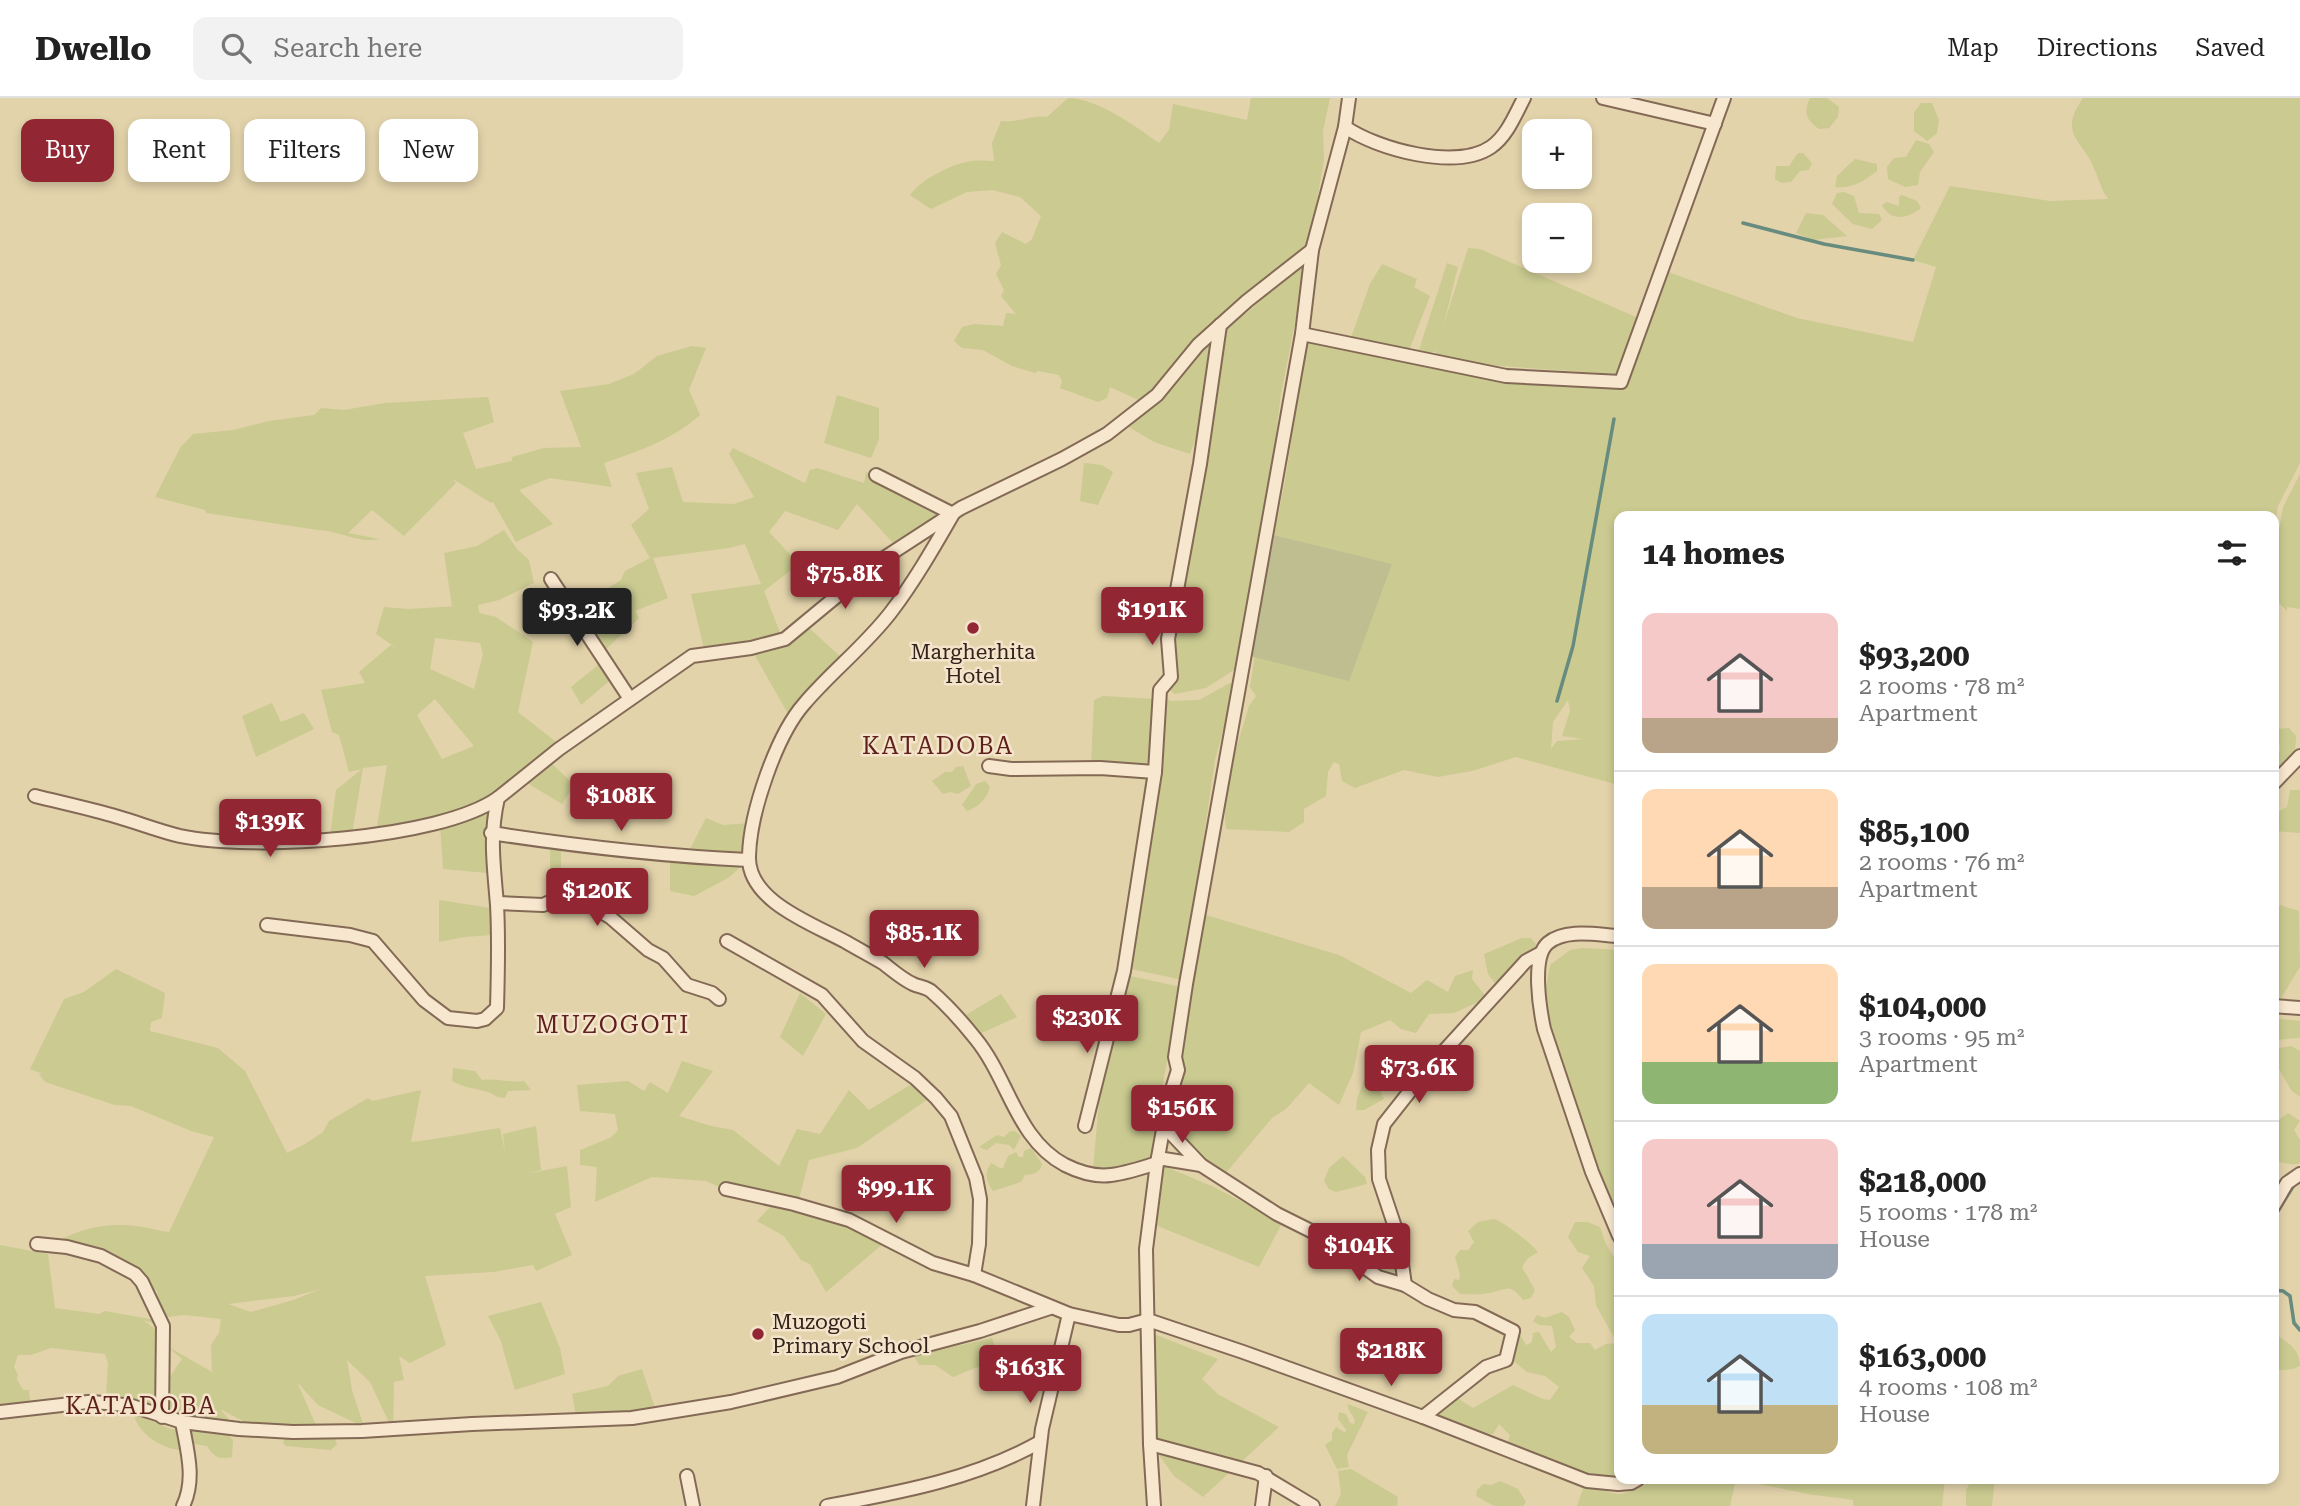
<!DOCTYPE html>
<html lang="en">
<head>
<meta charset="utf-8">
<style>
  :root { --surface:#fff; --page:#f2f2f2; --text:#222; --muted:#767676; --line:#e0e0e0; --accent:#922733 }
  body { margin:0; font-family:"Roboto Serif",serif; background:var(--page); color:var(--text); height:100vh; display:flex; flex-direction:column; font-size:26px; white-space:nowrap }
  * { box-sizing:border-box; margin:0 }
  p { font-size:23px; color:var(--muted) }
  .icon { flex:none; width:38px; height:38px; fill:none; stroke:currentColor; stroke-width:2; stroke-linecap:round; stroke-linejoin:round }
  .map { position:relative; flex:1; overflow:hidden }
  .drawer { position:absolute; left:1614px; top:413px; width:665px; height:973px; display:flex; flex-direction:column; background:var(--surface); border-radius:14px; box-shadow:0 4px 10px #0003 }
  .drawer>* { flex:none }
  .guide { position:absolute; left:21px; top:21px; width:665px; height:63px; display:flex; gap:14px }
  .tools { position:absolute; left:1522px; top:21px; display:grid; gap:14px }
  .tools a { display:grid; place-items:center; width:70px; height:70px; border-radius:14px; background:var(--surface); box-shadow:0 4px 10px #0003; font-size:35px }
  .price { position:absolute; translate:-50% -60px; padding:0 16px; border-radius:7px; background:var(--accent); color:#fff; font-size:23px; line-height:46px; filter:drop-shadow(0 2px 4px #0008) }
  .price::after { content:''; position:absolute; left:50%; top:42px; width:21px; height:16px; margin-left:-10px; background:inherit; clip-path:polygon(0 0,100% 0,50% 100%) }
  .price.selected { background:#222; color:#fff }
  ul { padding:0; list-style:none }
  li { display:flex; align-items:center; gap:21px; height:175px; padding:0 28px }
  li+li { border-top:2px solid var(--line) }
  li span { display:grid; place-items:center; flex:none; width:196px; height:140px; border-radius:14px; color:#555 }
  li>.icon { margin-inline-start:auto }
  span .icon { width:84px; height:84px; fill:#fffc; stroke-width:1 }
  li b { font-size:30px }
  h2 { display:flex; justify-content:space-between; align-items:center; height:84px; padding:0 28px; font-size:30px }
  .pill { padding:0 24px; border-radius:14px; background:var(--surface); box-shadow:0 4px 10px #0003; font-size:24px; line-height:63px }
  .pill.selected { background:var(--accent); color:#fff }
  header { display:flex; align-items:center; gap:42px; box-sizing:border-box; height:98px; padding:0 35px; background:var(--surface); border-bottom:2px solid var(--line) }
  header strong { font-size:33px }
  nav { display:flex; gap:38px; margin-inline-start:auto; font-size:24px }
  .search { width:490px; height:63px; background:var(--page); display:flex; align-items:center; gap:18px; box-sizing:border-box; padding:0 24px; border-radius:14px; color:var(--muted); font-size:26px }
  .map>svg:first-child { display:block }
</style>
</head>
<body>
<header>
<strong>Dwello</strong>
<div class="search"><svg class="icon" aria-label="search" viewBox="0 0 24 24"><circle cx="10" cy="10" r="6"/><path d="M15 15l6 6"/></svg>Search here</div>
<nav><a>Map</a><a>Directions</a><a>Saved</a></nav>
</header>
<div class="map">
<svg width="2300" height="1408" viewBox="0 0 2300 1408">
  <rect width="100%" height="100%" fill="#edd9bd"/>
  <path fill="#e2d3aa" fill-rule="evenodd" d="M0 0H2300V1408H0ZM1535 33H1580V79H1535ZM1535 117H1580V163H1535ZM1619 418H2273V1381H1619Z"/>
  <g fill="#caca91" fill-rule="evenodd">
    <path d="M1068 0C1097 0 1135 28 1159 45L1169 32 1173 6 1247 22 1251 0H1330L1323 33 1324 62 1309 149 1145 305 1110 289 1107 300 1098 304 1060 290 1062 283 1059 277 1038 273 1035 275 1012 268 983 252 962 250 954 243 962 229 974 226 1003 228 1006 215 1016 216 1001 198 1004 192 996 176 1001 167 995 145 1002 134 1026 146 1032 141 1041 118 1020 99 992 92 967 94 931 111 910 97C920 82 953 65 972 63 979 62 987 63 994 63L992 45 1001 23C1019 25 1034 16 1047 19Z"/>
    <path d="M1810 0H1827L1839 9 1838 19 1829 30 1819 31C1806 21 1803 15 1810 0Z"/>
    <path d="M2083 0H2300V365L2278 408 2273 440V418H1619V687L1516 659 1472 673 1438 679 1404 672 1355 690 1342 683 1339 666 1334 664 1328 674 1326 698 1304 711V724L1289 734 1226 731C1220 690 1238 647 1249 608L1256 598 1250 589 1260 525 1391 466 1274 437C1289 370 1297 311 1301 243L1486 280 1625 287 1668 174 1797 220 1913 244 1936 169 1913 162 1950 88 2050 103 2108 101C2101 91 2099 82 2094 70 2081 40 2058 36 2083 0ZM1568 602 1570 613 1562 638 1583 641 1557 643 1551 651 1553 624Z"/>
    <polygon points="1921,5 1932,5 1939,22 1937,35 1927,43 1914,33 1914,15"/>
    <polygon points="1916,42 1929,46 1934,54 1920,74 1918,87 1905,89 1888,81 1887,69 1894,60 1906,59"/>
    <polygon points="1798,55 1803,55 1812,65 1809,72 1800,73 1791,84 1781,85 1775,81 1776,68 1789,68"/>
    <path d="M1855 61 1877 66V73C1864 83 1852 91 1835 89L1837 78Z"/>
    <polygon points="1844,94 1854,98 1859,115 1879,116 1882,122 1872,131 1853,126 1832,106 1837,95"/>
    <path d="M1902 97 1917 103 1921 110C1907 121 1891 124 1882 107L1887 104 1899 108V99Z"/>
    <polygon points="1806,115 1823,117 1847,138 1813,142 1796,135"/>
    <polygon points="1468,150 1480,151 1636,219 1618,275 1616,276 1456,265 1435,260 1436,253 1425,257 1425,253 1419,252 1447,165 1458,169 1443,229"/>
    <polygon points="1308,159 1281,296 1269,389 1237,570 1206,590 1175,596 1164,588 1164,575 1222,229 1248,214"/>
    <polygon points="1382,166 1417,181 1414,189 1430,198 1410,250 1410,254 1349,245 1370,186"/>
    <polygon points="1216,234 1200,329 1190,356 1154,344 1129,329 1161,299"/>
    <path d="M692 248 706 250 689 292 700 317C672 342 639 353 604 365L612 389 550 380 519 392 553 426 516 444 493 404 491 405 453 381 456 385 404 438 372 412 348 435 379 441C359 446 338 432 318 432L206 415 205 412 155 399 180 350 193 336 233 332 269 323 314 317 321 310 344 312 385 305 488 299 494 324 463 335 476 371 512 363V359L544 350 581 349 560 293 609 286 634 276 657 258Z"/>
    <polygon points="837,297 879,310 879,341 871,360 824,345"/>
    <polygon points="733,350 805,385 810,372 817,370 864,385 866,374 947,416 897,449 857,406 838,432 785,413 769,434 799,466 764,493 782,540 704,551 691,496 761,486 745,446 729,450 653,460 668,500 635,513 639,520 604,553 575,511 621,482 625,473 650,460 631,427 649,411 636,375 672,369 683,404 734,406 754,399 729,356"/>
    <polygon points="1084,365 1102,367 1113,374 1098,407 1080,403"/>
    <polygon points="2300,376 2300,511 2287,509 2287,513 2273,499 2273,465 2283,409"/>
    <path d="M504 432 517 451 529 462 534 485 499 502 478 507 479 515 496 519 533 544 518 614 560 647 501 689 481 709 376 734 387 667 363 670 352 736 330 738 336 692 362 671 349 674 339 637 332 634 321 592 365 585 359 574 391 547 402 554 376 536 384 509 409 511 458 508H452L444 455 477 448ZM435 540 480 545 483 556 474 591 430 571ZM435 601 474 648 442 661 417 617Z"/>
    <polygon points="807,528 845,563 828,593 787,614 753,554 778,551 796,543 793,541"/>
    <polygon points="603,563 613,580 581,607 571,589"/>
    <polygon points="1230,585 1233,586 1234,593 1215,662 1183,882 1117,868 1147,671 1091,666 1094,602 1103,598 1153,601 1154,588 1170,603 1199,602"/>
    <polygon points="272,605 281,624 304,615 314,631 256,659 242,618"/>
    <polygon points="2289,630 2296,638 2295,656 2282,670 2273,666 2273,656 2280,653 2278,631"/>
    <polygon points="550,664 574,687 562,706 524,683"/>
    <polygon points="963,668 971,688 958,696 950,694 943,696 932,683 945,674 952,674 956,669"/>
    <path d="M985 683 990 689C987 701 978 709 967 713L962 707 976 686Z"/>
    <polygon points="2290,692 2300,692 2300,735 2273,733 2273,716 2287,709"/>
    <polygon points="493,704 488,738 488,775 443,771 440,726"/>
    <polygon points="706,720 723,727 751,725 746,759 687,757"/>
    <polygon points="550,737 561,749 561,805 550,808"/>
    <polygon points="670,762 685,764 746,764 728,780 694,798 670,793"/>
    <polygon points="439,802 491,810 491,837 464,839 439,844"/>
    <polygon points="2280,807 2299,813 2300,869 2281,900 2273,901 2273,819"/>
    <polygon points="1206,817 1339,857 1411,895 1427,882 1448,894 1455,878 1473,872 1472,881 1487,900 1454,915 1429,916 1416,935 1401,931 1390,922 1361,934 1353,975 1339,1007 1309,985 1286,1011 1272,1020 1220,1082 1193,1060 1167,1021"/>
    <polygon points="1522,840 1531,840 1540,851 1502,894 1488,876 1484,856"/>
    <polygon points="1582,850 1619,852 1619,1136 1551,954 1545,895 1550,867 1570,852"/>
    <path d="M116 871 165 895 162 920 151 924 150 933 218 950 245 973 287 1055 305 1046 323 1034 329 1023 368 1000 372 1003 421 992 411 1044C441 1041 470 1034 500 1030L505 1054 503 1036 536 1028 541 1072 525 1076 567 1068 571 1109 555 1116 572 1157 536 1173 533 1167 493 1174 425 1178 446 1247 410 1265 399 1258 404 1282 394 1284 393 1333 370 1284 347 1262 352 1292 364 1329 318 1307 297 1284 315 1325 367 1334H264L220 1311 239 1333 122 1305 106 1298 108 1265 105 1256 51 1250 31 1257H18L14 1269 18 1277 17 1281 23 1292H29L30 1302 22 1308V1318L0 1315V1147L48 1156 55 1210 99 1216 105 1213 161 1223V1228L143 1222 161 1235 165 1254 155 1262 160 1303 167 1283 182 1261 167 1248 212 1274 211 1247 219 1235 221 1221 184 1217 160 1220 157 1193 114 1167 47 1148C80 1131 104 1123 142 1129 151 1130 159 1133 169 1134L214 1039 191 1033 131 1008 115 1007 45 984 39 976H43L30 971 64 901 84 894ZM321 1191 293 1202 251 1214 228 1206 294 1198Z"/>
    <polygon points="1116,875 1181,889 1159,1006 1153,1065 1092,1082 1107,915"/>
    <polygon points="800,895 826,916 803,958 780,939"/>
    <polygon points="1001,896 1017,919 973,939 959,921"/>
    <polygon points="2273,920 2300,923 2300,940 2273,942"/>
    <polygon points="2291,948 2300,953 2300,999 2291,992 2275,964 2279,950"/>
    <polygon points="682,963 713,973 679,1018 711,1028 733,1032 779,1068 797,1031 820,1036 849,992 869,1012 910,987 931,999 857,1050 809,1062 797,1109 731,1094 706,1083 652,1079 595,1104 597,1069 580,1067 580,1052 612,1039 612,1036 613,1038 618,1032 615,1016 580,1013 577,987 628,983 644,993 650,984 668,995"/>
    <path d="M453 970 475 973 482 982C497 980 509 985 524 983L531 992 508 993 505 1000C497 1000 495 997 488 994 475 990 464 990 452 983Z"/>
    <polygon points="1365,981 1377,986 1384,1001 1364,1012 1356,1012 1357,1001"/>
    <path d="M2288 1015 2300 1023 2294 1032 2300 1042V1065C2293 1068 2279 1065 2273 1060V1026Z"/>
    <polygon points="1010,1033 1015,1033 1021,1038 1014,1052 1009,1047 996,1045 987,1052 979,1049 997,1037 1004,1039"/>
    <path d="M1031 1050 1042 1066C1040 1075 1034 1076 1025 1077L1021 1084 993 1093C986 1083 984 1076 991 1065L1000 1070H1003L1008 1058 1016 1054 1019 1059H1023L1024 1053Z"/>
    <polygon points="1343,1058 1365,1079 1367,1086 1336,1094 1329,1091 1324,1083 1329,1070"/>
    <polygon points="1164,1068 1214,1089 1282,1125 1259,1169 1155,1127"/>
    <polygon points="770,1109 821,1118 846,1127 884,1145 826,1194 810,1166 801,1162 784,1138 757,1123"/>
    <path d="M1494 1121C1504 1124 1532 1146 1538 1154L1528 1160 1522 1169 1535 1192 1531 1200 1523 1202C1509 1184 1508 1192 1489 1195 1480 1197 1470 1196 1460 1196L1452 1188 1454 1181 1459 1182 1460 1176 1455 1159 1460 1152H1468L1474 1144 1468 1133 1478 1124Z"/>
    <path d="M1575 1124H1587L1600 1129 1606 1146 1619 1168V1381C1578 1378 1544 1362 1508 1344L1510 1337 1499 1326 1493 1336H1479L1429 1321 1456 1299 1473 1310 1513 1287 1543 1301 1550 1302 1559 1289 1545 1278 1527 1274 1511 1261 1518 1233 1526 1247 1532 1244 1533 1235 1539 1234 1551 1254 1556 1249 1552 1228 1539 1227 1533 1223 1537 1217 1545 1220 1562 1214 1569 1219 1575 1232 1569 1239 1577 1245H1590L1595 1252 1606 1246 1617 1245 1596 1207 1594 1188 1582 1170 1590 1158 1578 1154 1568 1139Z"/>
    <polygon points="541,1204 560,1250 565,1276 515,1292 500,1241 488,1218"/>
    <path d="M2273 1235C2287 1244 2300 1250 2300 1268L2293 1271 2273 1273Z"/>
    <polygon points="1156,1237 1218,1261 1202,1281 1219,1297 1279,1329 1203,1399 1174,1378 1154,1350 1150,1238"/>
    <polygon points="992,1240 1000,1264 975,1270 953,1279 935,1267 919,1267 914,1258"/>
    <polygon points="642,1271 655,1310 629,1320 576,1319 572,1296 608,1288 618,1278"/>
    <polygon points="1348,1306 1368,1314 1347,1357 1349,1369 1337,1371 1325,1347 1332,1342 1332,1335 1336,1329 1344,1334 1347,1333 1338,1321 1339,1314 1346,1316 1350,1325 1354,1326 1355,1322 1348,1310"/>
    <path d="M134 1315 170 1331 227 1336 233 1342 232 1359C219 1362 214 1359 207 1348L189 1345 186 1352C167 1354 136 1336 134 1315Z"/>
    <polygon points="335,1340 337,1346 331,1352 286,1348 283,1345 284,1341"/>
    <polygon points="1351,1371 1398,1399 1397,1408 1335,1408 1341,1396 1338,1373"/>
    <path d="M1587 1379C1602 1391 1613 1401 1632 1393 1640 1389 1646 1387 1652 1381H1706L1735 1386 1730 1408H1577Z"/>
    <polygon points="1736,1381 1945,1381 1942,1408 1853,1408 1853,1402 1808,1396"/>
    <polygon points="1972,1381 1995,1381 1992,1408 1966,1408 1966,1392"/>
    <polygon points="1500,1383 1518,1391 1526,1404 1523,1408 1494,1408 1476,1398 1477,1392 1483,1386 1491,1387"/>
  </g>
  <polygon fill="#bebe91" points="1274,437 1392,466 1349,583 1250,558"/>
  <g fill="none" stroke-linecap="round" stroke-linejoin="round">
    <g stroke="#688b7f" stroke-width="3.5">
      <polyline points="1743,125 1824,146 1913,162"/>
      <polyline points="1557,603 1573,548 1614,321"/>
      <polyline points="2273,1121 2294,1087"/>
      <polyline points="2273,1192 2283,1193 2290,1198 2294,1225 2300,1232"/>
    </g>
    <defs>
      <g id="street">
        <polyline points="1603,0 1715,26"/>
        <path d="M1345 29C1377 51 1456 73 1491 49 1507 38 1515 17 1524 0"/>
        <polyline points="1302,236 1506,278 1621,284 1724,0"/>
        <path d="M876 377 953 416C934 449 914 484 891 514 865 548 831 574 804 606 776 638 750 715 749 758 747 803 813 826 846 844 858 851 871 858 883 865 892 872 902 881 913 886 919 889 927 889 932 894 947 907 963 925 975 940 1009 981 1016 1041 1065 1067 1079 1074 1095 1079 1111 1077 1127 1075 1142 1070 1157 1065"/>
        <polyline points="551,481 630,601"/>
        <polyline points="989,668 1011,671 1100,670 1155,674"/>
        <polyline points="2274,685 2300,658"/>
        <path d="M35 698C63 705 91 711 118 719 139 725 159 733 180 738 251 753 439 742 498 700"/>
        <path d="M491 735C576 748 662 758 748 762"/>
        <polyline points="497,805 543,807 554,802 588,806 610,819 648,852 663,860 687,887 712,895 719,901"/>
        <path d="M267 827 350 837 373 843 424 902 448 920 477 923 485 921 497 910C498 875 499 841 497 807 494 768 489 739 498 700L559 651 692 558 751 550 785 541 878 464 961 410 1062 361 1107 336 1157 297 1198 247 1247 203 1312 152"/>
        <path d="M1619 838C1598 837 1566 830 1548 845 1531 859 1540 912 1544 931L1592 1074 1619 1138"/>
        <polyline points="727,843 822,897 863,943 915,980 936,1000 951,1018 976,1080 980,1101 979,1146 974,1177"/>
        <polyline points="2273,908 2300,910"/>
        <polyline points="1085,1028 1124,873 1155,674 1160,592 1171,579 1168,541 1200,366 1220,227"/>
        <polyline points="1165,1029 1201,1067 1277,1116 1321,1138 1378,1179 1405,1187 1428,1201 1454,1212 1475,1214 1513,1233 1506,1262 1486,1269 1423,1319"/>
        <polyline points="1158,1060 1201,1067"/>
        <polyline points="726,1091 794,1106 849,1122 933,1165 974,1177 1069,1216 1119,1227 1129,1227 1148,1222 1243,1254 1423,1319 1587,1383 1618,1386 1631,1385 1638,1381"/>
        <polyline points="2273,1109 2287,1085 2300,1076"/>
        <polyline points="37,1146 67,1149 101,1158 135,1176 142,1184 163,1228 162,1319"/>
        <polyline points="1405,1187 1398,1138 1379,1081 1378,1052 1384,1026 1425,974 1526,863 1541,855"/>
        <polyline points="0,1314 88,1304 106,1305 132,1308 182,1324 239,1331 293,1334 362,1333 472,1326 632,1320 731,1304 837,1279 901,1254 980,1233 1050,1210"/>
        <path d="M182 1324C187 1352 196 1381 183 1408"/>
        <polyline points="1150,1346 1258,1375 1313,1408"/>
        <polyline points="687,1378 693,1408"/>
        <path d="M827 1408C901 1394 974 1381 1040 1344"/>
        <polyline points="1033,1408 1042,1331 1069,1216"/>
        <polyline points="1154,1408 1150,1346 1146,1151 1157,1065 1168,1004 1178,972 1175,959 1186,886 1302,236 1312,152 1345,29 1349,0"/>
        <polyline points="1262,1408 1266,1378"/>
      </g>
    </defs>
    <use href="#street" stroke="#846a56" stroke-width="16"/>
    <use href="#street" stroke="#f8e7cf" stroke-width="12"/>
  </g>
  <g fill="#922733" stroke="#f4e4cc" stroke-width="2.5">
    <circle cx="973" cy="530" r="7"/>
    <circle cx="758" cy="1236" r="7"/>
  </g>
  <g text-anchor="middle" dominant-baseline="central" stroke-width="5" stroke-linejoin="round" paint-order="stroke">
    <g font-size="21" fill="#33241b" stroke="#f4e4cc">
      <text x="973" y="554">Margherhita<tspan x="973" dy="24">Hotel</tspan></text>
      <text x="772" y="1224" text-anchor="start">Muzogoti<tspan x="772" dy="24">Primary School</tspan></text>
    </g>
    <g font-size="24" letter-spacing="2" fill="#5f221b" stroke="#f4e4cc">
      <text x="938" y="648">KATADOBA</text>
      <text x="613" y="927">MUZOGOTI</text>
      <text x="141" y="1308">KATADOBA</text>
    </g>
  </g>
</svg>
<div class="tools">
<a>+</a>
<a>−</a>
</div>
<b class="price" style="left:845px;top:513px">$75.8K</b>
<b class="price" style="left:1152px;top:549px">$191K</b>
<b class="price selected" style="left:577px;top:550px">$93.2K</b>
<b class="price" style="left:621px;top:735px">$108K</b>
<b class="price" style="left:270px;top:761px">$139K</b>
<b class="price" style="left:597px;top:830px">$120K</b>
<b class="price" style="left:924px;top:872px">$85.1K</b>
<b class="price" style="left:1087px;top:957px">$230K</b>
<b class="price" style="left:1419px;top:1007px">$73.6K</b>
<b class="price" style="left:1182px;top:1047px">$156K</b>
<b class="price" style="left:896px;top:1127px">$99.1K</b>
<b class="price" style="left:1359px;top:1185px">$104K</b>
<b class="price" style="left:1391px;top:1290px">$218K</b>
<b class="price" style="left:1030px;top:1307px">$163K</b>
<div class="guide">
<a class="pill selected">Buy</a>
<a class="pill">Rent</a>
<a class="pill">Filters</a>
<a class="pill">New</a>
</div>
<section class="drawer">
<h2>14 homes<svg class="icon" aria-label="filters" viewBox="0 0 24 24"><path d="M4 7h16M4 17h16"/><circle cx="9" cy="7" r="2"/><circle cx="15" cy="17" r="2"/></svg></h2>
<ul>
<li><span style="background:linear-gradient(#f6c9c9 75%,#b9a48a 0)"><svg class="icon" aria-label="home" viewBox="0 0 24 24"><path d="M3 11l9-7 9 7M6 9v11h12V9"/></svg></span><div><b>$93,200</b><p>2 rooms · 78 m²</p><p>Apartment</p></div></li>
<li><span style="background:linear-gradient(#ffd9b3 70%,#b9a48a 0)"><svg class="icon" aria-label="home" viewBox="0 0 24 24"><path d="M3 11l9-7 9 7M6 9v11h12V9"/></svg></span><div><b>$85,100</b><p>2 rooms · 76 m²</p><p>Apartment</p></div></li>
<li><span style="background:linear-gradient(#ffd9b3 70%,#8fb573 0)"><svg class="icon" aria-label="home" viewBox="0 0 24 24"><path d="M3 11l9-7 9 7M6 9v11h12V9"/></svg></span><div><b>$104,000</b><p>3 rooms · 95 m²</p><p>Apartment</p></div></li>
<li><span style="background:linear-gradient(#f6c9c9 75%,#9aa5b1 0)"><svg class="icon" aria-label="home" viewBox="0 0 24 24"><path d="M3 11l9-7 9 7M6 9v11h12V9"/></svg></span><div><b>$218,000</b><p>5 rooms · 178 m²</p><p>House</p></div></li>
<li><span style="background:linear-gradient(#bfe0f5 65%,#c2b280 0)"><svg class="icon" aria-label="home" viewBox="0 0 24 24"><path d="M3 11l9-7 9 7M6 9v11h12V9"/></svg></span><div><b>$163,000</b><p>4 rooms · 108 m²</p><p>House</p></div></li>
</ul>
</section>
</div>
</body>
</html>
